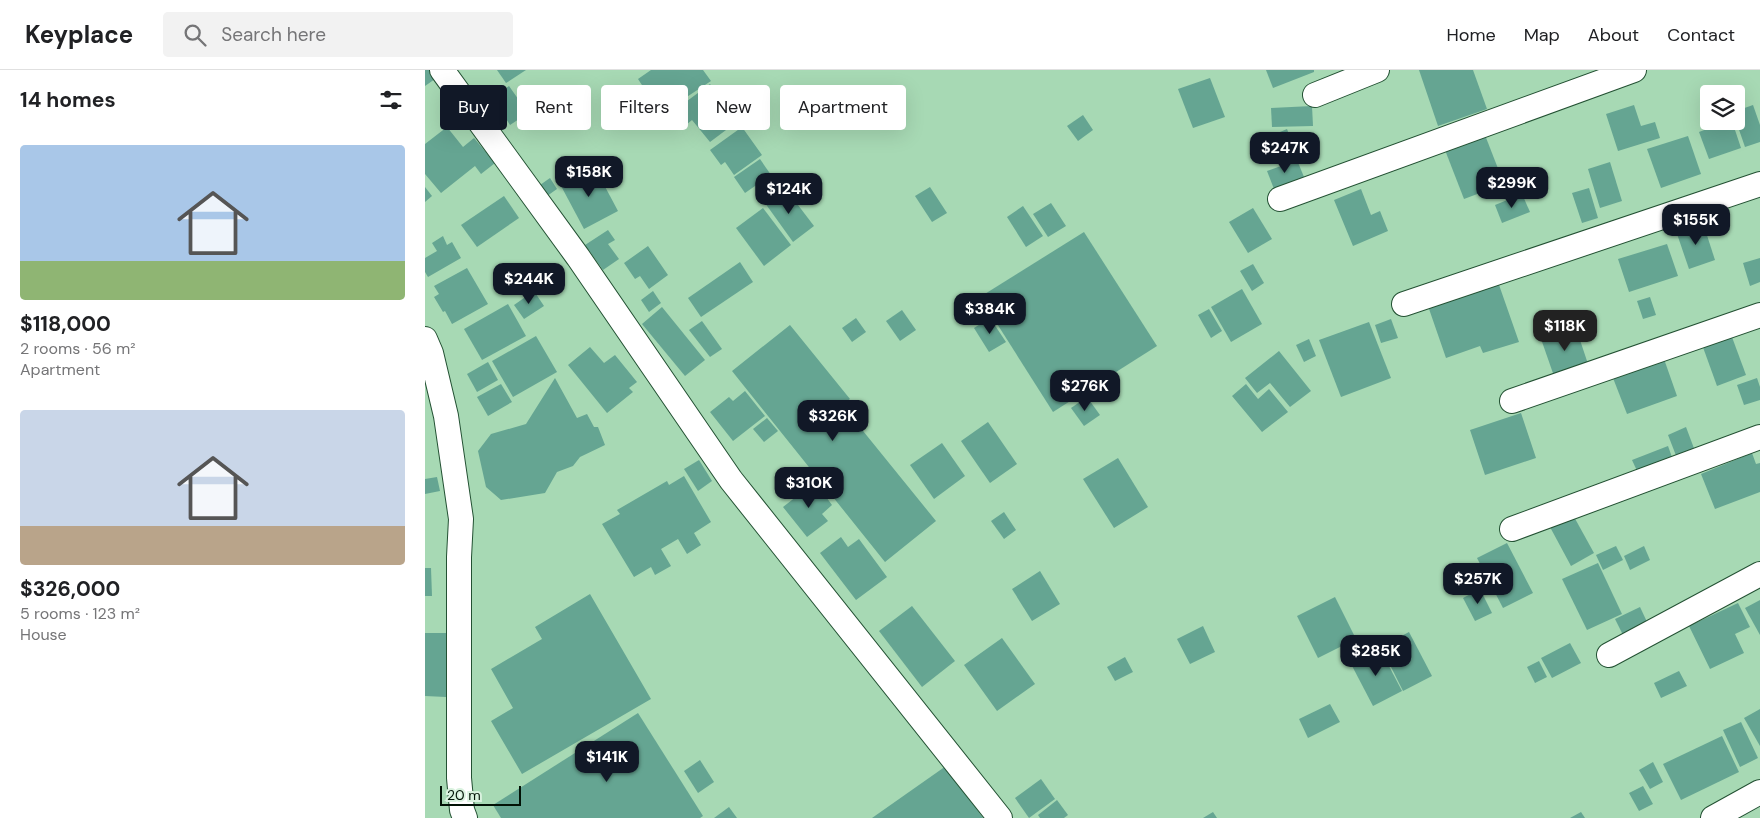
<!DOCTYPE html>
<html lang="en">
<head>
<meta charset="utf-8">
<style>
  :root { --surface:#fff; --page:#f2f2f2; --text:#202124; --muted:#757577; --line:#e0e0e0; --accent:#111827 }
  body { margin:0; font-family:"DM Sans",sans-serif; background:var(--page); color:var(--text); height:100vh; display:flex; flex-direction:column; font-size:19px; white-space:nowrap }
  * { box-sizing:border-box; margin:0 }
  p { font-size:16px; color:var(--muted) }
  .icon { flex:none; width:28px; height:28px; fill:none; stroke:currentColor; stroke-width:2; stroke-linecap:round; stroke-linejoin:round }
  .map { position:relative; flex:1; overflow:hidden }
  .drawer { display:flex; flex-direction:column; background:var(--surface); width:425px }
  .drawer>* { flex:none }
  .hud { position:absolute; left:15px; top:15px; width:475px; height:45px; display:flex; gap:10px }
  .buttons { position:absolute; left:1275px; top:15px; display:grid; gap:10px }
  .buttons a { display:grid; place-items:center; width:45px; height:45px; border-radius:5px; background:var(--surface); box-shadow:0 5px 20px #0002; font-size:25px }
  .scale { position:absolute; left:15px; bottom:12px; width:81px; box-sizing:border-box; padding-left:5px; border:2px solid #021206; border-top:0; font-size:14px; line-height:18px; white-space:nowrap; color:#021206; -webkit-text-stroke:4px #daf2df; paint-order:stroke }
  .price { position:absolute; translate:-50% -42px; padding:0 11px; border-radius:10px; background:var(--accent); color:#fff; font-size:16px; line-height:32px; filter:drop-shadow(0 1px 2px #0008) }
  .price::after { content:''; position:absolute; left:50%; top:30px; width:15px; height:11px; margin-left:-8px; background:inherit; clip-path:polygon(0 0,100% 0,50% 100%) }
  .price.active { background:#222; color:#fff }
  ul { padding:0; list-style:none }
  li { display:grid; align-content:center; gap:10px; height:265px; padding:0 20px }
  li span { display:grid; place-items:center; height:155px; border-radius:5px; color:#555 }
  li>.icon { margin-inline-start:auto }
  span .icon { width:90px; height:90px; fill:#fffc; stroke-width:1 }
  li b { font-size:21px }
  h2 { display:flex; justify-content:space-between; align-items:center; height:60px; padding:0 20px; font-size:21px }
  .pill { padding:0 18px; border-radius:5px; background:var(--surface); box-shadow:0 5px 20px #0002; font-size:18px; line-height:45px }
  .pill.active { background:var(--accent); color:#fff }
  header { display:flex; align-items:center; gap:30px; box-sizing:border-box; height:70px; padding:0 25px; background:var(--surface); border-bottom:1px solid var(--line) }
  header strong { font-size:24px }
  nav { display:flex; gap:28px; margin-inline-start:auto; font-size:18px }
  .search { width:350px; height:45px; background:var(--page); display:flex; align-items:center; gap:12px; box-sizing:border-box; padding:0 18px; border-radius:5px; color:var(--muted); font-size:19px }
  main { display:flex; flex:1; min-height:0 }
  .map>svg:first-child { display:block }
</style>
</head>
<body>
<header>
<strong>Keyplace</strong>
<div class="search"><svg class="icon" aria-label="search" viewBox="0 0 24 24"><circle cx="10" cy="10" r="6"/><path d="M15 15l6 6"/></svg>Search here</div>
<nav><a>Home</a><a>Map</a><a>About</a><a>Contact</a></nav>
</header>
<main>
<section class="drawer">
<h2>14 homes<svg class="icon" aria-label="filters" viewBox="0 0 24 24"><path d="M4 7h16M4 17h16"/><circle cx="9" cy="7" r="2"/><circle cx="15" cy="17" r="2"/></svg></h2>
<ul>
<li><span style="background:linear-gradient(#a9c7e8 75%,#8fb573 0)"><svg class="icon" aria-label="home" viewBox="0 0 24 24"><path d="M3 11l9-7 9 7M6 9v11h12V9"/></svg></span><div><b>$118,000</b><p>2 rooms · 56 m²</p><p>Apartment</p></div></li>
<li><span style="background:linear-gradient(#c9d6e8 75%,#b9a48a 0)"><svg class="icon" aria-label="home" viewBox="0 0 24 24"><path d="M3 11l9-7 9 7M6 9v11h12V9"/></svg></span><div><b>$326,000</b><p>5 rooms · 123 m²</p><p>House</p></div></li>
</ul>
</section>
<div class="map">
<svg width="1335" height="748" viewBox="0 0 1335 748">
  <rect width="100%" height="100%" fill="#a7d9b4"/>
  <g fill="#65a592">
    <polygon points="0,0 4,0 10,9 0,16"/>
    <polygon points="72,0 101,0 81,13"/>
    <polygon points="226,0 278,0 286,11 248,36 242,28 230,35 213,9"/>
    <polygon points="841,0 889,0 889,2 848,18"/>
    <polygon points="994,0 1048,0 1062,39 1013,56"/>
    <polygon points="785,8 800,47 768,58 753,19"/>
    <polygon points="285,14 313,51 285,72 267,50 261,55 250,40"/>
    <polygon points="84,16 103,43 85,55 78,44 68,51 57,35"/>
    <polygon points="1209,35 1216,56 1230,52 1235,68 1193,81 1181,44"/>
    <polygon points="1328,35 1335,55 1335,72 1320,77 1311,51 1311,41"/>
    <polygon points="887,36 888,56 847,57 846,38"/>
    <polygon points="658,45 668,60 653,71 642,56"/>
    <polygon points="1303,51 1307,51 1316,78 1284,89 1274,62"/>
    <polygon points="22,57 38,77 49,68 70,93 56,104 50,96 16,123 0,104 0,74"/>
    <polygon points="317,57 337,85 309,105 300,92 296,95 285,80"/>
    <polygon points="862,59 870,80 844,90 836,70"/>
    <polygon points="1060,65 1079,114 1039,129 1020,80"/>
    <polygon points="1263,66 1276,104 1236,118 1222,79"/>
    <polygon points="335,89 346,105 320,123 309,107"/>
    <polygon points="872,90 879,107 849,119 842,101"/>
    <polygon points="1185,92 1197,131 1175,138 1163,99"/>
    <polygon points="169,96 193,141 159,159 135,114"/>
    <polygon points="125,108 132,119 122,126 115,115"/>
    <polygon points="348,108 355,118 341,128 333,118"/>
    <polygon points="0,117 7,126 0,132"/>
    <polygon points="505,117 522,143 507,152 490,126"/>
    <polygon points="360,118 389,156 368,172 340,133"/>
    <polygon points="1164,118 1173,148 1157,153 1147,123"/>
    <polygon points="936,119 946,145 955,141 963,161 928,176 909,130"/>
    <polygon points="1097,124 1105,142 1077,153 1070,135"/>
    <polygon points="79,126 94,148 52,177 36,155"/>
    <polygon points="626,133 641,156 623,167 608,144"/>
    <polygon points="598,136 618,166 601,177 582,147"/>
    <polygon points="338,138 366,175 339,196 311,158"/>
    <polygon points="828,138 847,169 823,183 804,152"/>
    <polygon points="1278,153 1290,190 1264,199 1251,161"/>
    <polygon points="183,160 190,170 183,174 194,189 178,200 160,175"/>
    <polygon points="659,162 732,276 628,342 555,227"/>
    <polygon points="18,166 22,175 27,172 36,188 3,207 0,202 0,188 12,181 7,173"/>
    <polygon points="1242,174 1253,206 1204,222 1193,189"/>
    <polygon points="223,176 243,205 224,219 215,206 210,209 199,193"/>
    <polygon points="1335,188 1335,212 1325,216 1318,193"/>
    <polygon points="315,192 328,212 276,247 263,228"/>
    <polygon points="828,194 839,213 827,221 815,201"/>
    <polygon points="42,198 63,234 27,254 20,241 18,242 9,227 14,224 9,216"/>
    <polygon points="1073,212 1094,272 1058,283 1055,276 1021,288 1003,236"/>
    <polygon points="817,219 837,254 806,272 786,237"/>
    <polygon points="109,221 119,236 99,249 89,235"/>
    <polygon points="228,221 236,233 224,242 216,230"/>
    <polygon points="1225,227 1231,245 1218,249 1212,231"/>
    <polygon points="83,234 101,266 57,290 39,259"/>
    <polygon points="237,237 280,290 260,306 217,254"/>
    <polygon points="784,239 797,261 786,268 773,245"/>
    <polygon points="477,240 491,260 475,271 461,251"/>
    <polygon points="431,248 441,262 427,272 417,258"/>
    <polygon points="565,248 581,272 564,282 549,258"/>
    <polygon points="966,249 973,268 956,273 950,255"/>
    <polygon points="277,251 297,279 285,287 264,260"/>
    <polygon points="944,252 966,308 916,327 894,270"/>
    <polygon points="365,255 425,329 417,335 511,451 460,492 307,301"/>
    <polygon points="1150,255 1164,297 1130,309 1115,266"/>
    <polygon points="1304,259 1321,305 1292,316 1275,269"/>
    <polygon points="111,266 132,302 88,327 67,291"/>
    <polygon points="884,269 891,286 879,292 871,275"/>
    <polygon points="165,277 179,293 190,285 212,312 204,318 208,322 182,343 143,295"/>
    <polygon points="854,281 886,321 865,337 845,313 832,323 820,308"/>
    <polygon points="1239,289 1252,326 1202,344 1188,308"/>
    <polygon points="63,292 73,310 52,322 42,304"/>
    <polygon points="130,308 152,348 162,344 169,357 173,357 180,375 155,387 148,396 132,402 120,423 76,430 61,417 53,381 66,364 101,354"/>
    <polygon points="1332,308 1335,317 1335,330 1319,335 1312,315"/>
    <polygon points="76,314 87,332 63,346 52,327"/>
    <polygon points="821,314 833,329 844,319 863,342 837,362 807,326"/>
    <polygon points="320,321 340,346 308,371 285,342 304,327 308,331"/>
    <polygon points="662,327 675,345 659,356 646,338"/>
    <polygon points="1096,343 1111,388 1060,405 1045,360"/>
    <polygon points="342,348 353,361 339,372 328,359"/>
    <polygon points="563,352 592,394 565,413 536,371"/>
    <polygon points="1261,357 1270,381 1252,388 1243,365"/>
    <polygon points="517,373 540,406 509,429 485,395"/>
    <polygon points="1243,376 1248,390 1213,403 1207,390"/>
    <polygon points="1327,383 1331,394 1335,393 1335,422 1290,439 1276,404"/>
    <polygon points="693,388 723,437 689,458 658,409"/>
    <polygon points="274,390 287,411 273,421 259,399"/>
    <polygon points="259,406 286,452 269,463 276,475 262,484 253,469 236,479 246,496 230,505 226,497 209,507 177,454 195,444 192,440 242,411 244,415"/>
    <polygon points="12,407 15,421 0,424 0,409"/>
    <polygon points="390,412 407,435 397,444 403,451 382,467 358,437"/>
    <polygon points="579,442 591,460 579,469 566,451"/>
    <polygon points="1148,445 1169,483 1146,496 1125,457"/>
    <polygon points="416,467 423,477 434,469 462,507 431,530 395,483"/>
    <polygon points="1082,473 1108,523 1078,538 1052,488"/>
    <polygon points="1191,476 1198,490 1178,500 1171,485"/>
    <polygon points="1219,476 1225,490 1205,500 1199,486"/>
    <polygon points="1173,493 1197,544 1162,560 1137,509"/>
    <polygon points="0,498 6,498 7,526 0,526"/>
    <polygon points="615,501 635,534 607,551 587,519"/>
    <polygon points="1055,519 1067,543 1050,551 1038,528"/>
    <polygon points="165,524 226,629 97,704 66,651 88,638 66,599 117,569 110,557"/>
    <polygon points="910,527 931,569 893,588 872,546"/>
    <polygon points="1335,530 1335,565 1320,538"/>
    <polygon points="1313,533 1325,557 1310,564 1319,583 1285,599 1264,556"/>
    <polygon points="487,536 530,591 497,617 454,561"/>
    <polygon points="1215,537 1223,554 1198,565 1190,549"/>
    <polygon points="778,556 790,582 765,594 752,569"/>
    <polygon points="984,562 1007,606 978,621 956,577"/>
    <polygon points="0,563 21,563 21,627 0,626"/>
    <polygon points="577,568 610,614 572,641 539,595"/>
    <polygon points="1145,573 1156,593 1127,608 1116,588"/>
    <polygon points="954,577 977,621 948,636 925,592"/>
    <polygon points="700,587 708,602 690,611 682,597"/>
    <polygon points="1114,591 1122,607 1110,613 1102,597"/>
    <polygon points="1254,601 1262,616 1236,628 1229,613"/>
    <polygon points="905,634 915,652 883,668 874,649"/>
    <polygon points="1335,639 1335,676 1319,648"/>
    <polygon points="213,643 278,746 275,748 76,748 68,735"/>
    <polygon points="1316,652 1333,688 1315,697 1298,660"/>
    <polygon points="1297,666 1314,702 1256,730 1238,694"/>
    <polygon points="275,690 289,712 273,723 259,701"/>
    <polygon points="1228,692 1238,712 1225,719 1214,700"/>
    <polygon points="521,696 558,748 447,748"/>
    <polygon points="616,709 630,729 604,748 590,728"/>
    <polygon points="1218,716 1228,734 1214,741 1204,723"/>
    <polygon points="632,730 643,745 639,748 615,748 613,745"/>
    <polygon points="304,737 312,748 289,748"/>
    <polygon points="788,742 792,748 778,748"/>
    <polygon points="1156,742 1160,748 1145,748"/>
  </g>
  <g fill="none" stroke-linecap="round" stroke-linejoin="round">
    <defs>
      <g id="minor">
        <polyline points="17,0 153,187 306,410 575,748"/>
        <polyline points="890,25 952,0"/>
        <polyline points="855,129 1209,0"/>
        <polyline points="979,234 1335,114"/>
        <polyline points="0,269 6,283 21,346 36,449 34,487 34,708 37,740 40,748"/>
        <polyline points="1087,331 1335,245"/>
        <polyline points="1087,459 1335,367"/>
        <polyline points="1184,585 1335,504"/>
        <polyline points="1288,748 1335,722"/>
      </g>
    </defs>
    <use href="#minor" stroke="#235133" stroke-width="26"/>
    <use href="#minor" stroke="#fff" stroke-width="24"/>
  </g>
</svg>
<div class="buttons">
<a><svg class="icon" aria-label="layers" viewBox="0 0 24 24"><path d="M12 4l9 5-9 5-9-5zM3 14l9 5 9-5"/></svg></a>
</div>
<div class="scale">20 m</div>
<b class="price" style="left:860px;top:104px">$247K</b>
<b class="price" style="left:164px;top:128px">$158K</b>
<b class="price" style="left:1087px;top:139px">$299K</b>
<b class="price" style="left:364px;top:145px">$124K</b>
<b class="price" style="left:1271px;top:176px">$155K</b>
<b class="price" style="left:104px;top:235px">$244K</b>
<b class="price" style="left:565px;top:265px">$384K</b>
<b class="price active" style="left:1140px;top:282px">$118K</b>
<b class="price" style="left:660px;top:342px">$276K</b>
<b class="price" style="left:408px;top:372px">$326K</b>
<b class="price" style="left:384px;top:439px">$310K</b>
<b class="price" style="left:1053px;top:535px">$257K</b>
<b class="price" style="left:951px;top:607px">$285K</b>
<b class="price" style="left:182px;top:713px">$141K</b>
<div class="hud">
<a class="pill active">Buy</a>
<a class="pill">Rent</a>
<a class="pill">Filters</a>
<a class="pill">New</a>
<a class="pill">Apartment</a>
</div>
</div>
</main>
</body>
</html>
